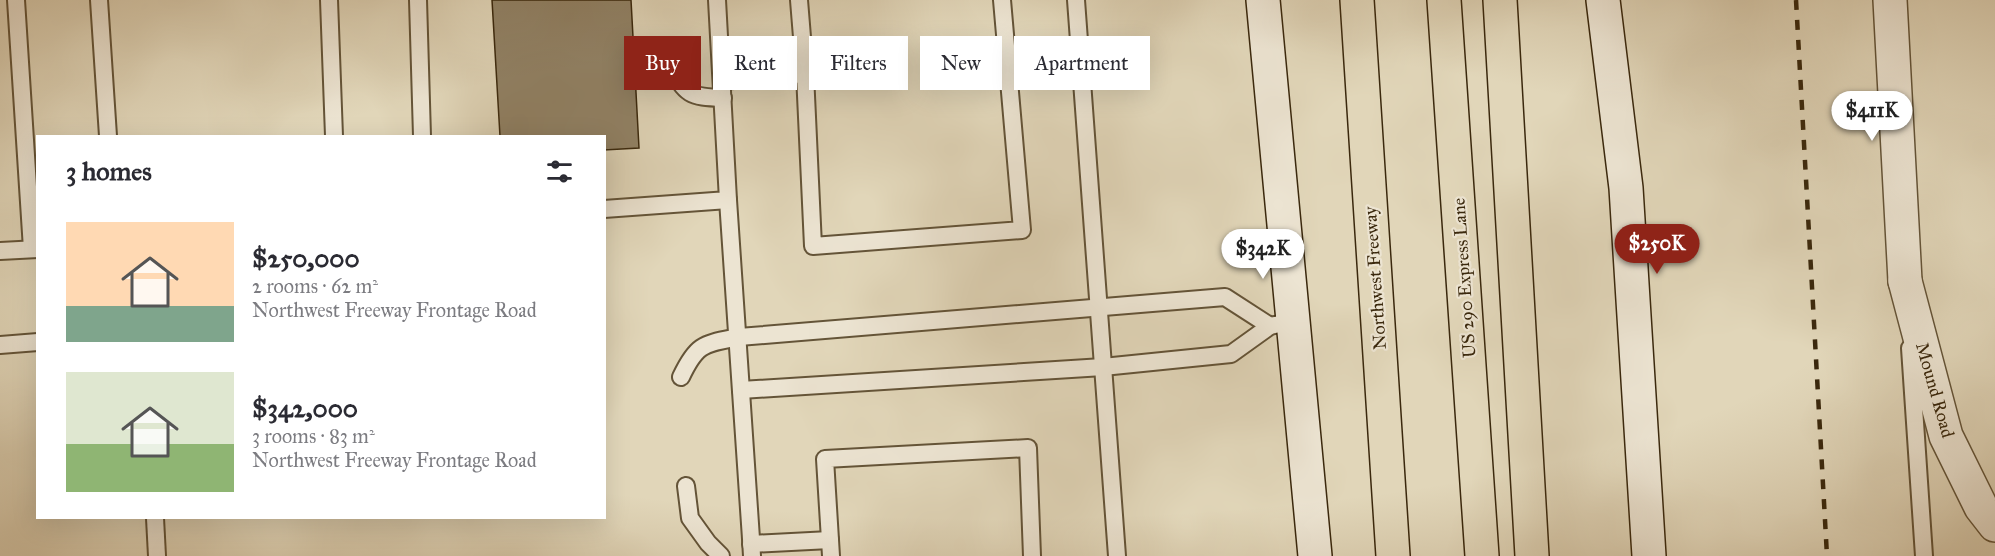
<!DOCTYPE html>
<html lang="en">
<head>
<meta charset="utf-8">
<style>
  :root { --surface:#fff; --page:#f7f7f7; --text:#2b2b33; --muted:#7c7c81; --accent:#8f2418 }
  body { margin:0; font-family:"IM FELL Great Primer",serif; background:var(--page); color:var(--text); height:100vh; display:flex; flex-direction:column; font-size:22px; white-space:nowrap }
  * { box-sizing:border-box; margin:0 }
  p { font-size:20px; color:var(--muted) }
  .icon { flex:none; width:33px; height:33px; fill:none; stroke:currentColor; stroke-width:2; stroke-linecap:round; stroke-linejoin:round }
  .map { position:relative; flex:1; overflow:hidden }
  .side { position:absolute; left:36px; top:135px; width:570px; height:384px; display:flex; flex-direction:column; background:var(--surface); border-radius:0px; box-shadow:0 6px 24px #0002 }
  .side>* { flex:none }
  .hud { position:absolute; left:624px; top:36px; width:570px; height:54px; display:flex; gap:12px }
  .price { position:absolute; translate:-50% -51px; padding:0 14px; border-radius:21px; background:#fff; color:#222; font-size:20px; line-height:39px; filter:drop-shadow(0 2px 3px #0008) }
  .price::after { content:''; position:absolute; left:50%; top:36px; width:18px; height:14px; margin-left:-9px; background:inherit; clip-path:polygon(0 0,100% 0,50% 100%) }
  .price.selected { background:var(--accent); color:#fff }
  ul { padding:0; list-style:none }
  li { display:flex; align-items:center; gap:18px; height:150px; padding:0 30px }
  li span { display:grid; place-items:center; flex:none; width:168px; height:120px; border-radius:0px; color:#555 }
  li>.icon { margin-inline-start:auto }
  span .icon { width:72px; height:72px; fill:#fffc; stroke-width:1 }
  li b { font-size:26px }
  h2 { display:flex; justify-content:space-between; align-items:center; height:72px; padding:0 30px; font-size:26px }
  .chip { padding:0 21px; border-radius:0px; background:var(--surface); box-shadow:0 6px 24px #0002; font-size:21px; line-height:54px }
  .chip.selected { background:var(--accent); color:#fff }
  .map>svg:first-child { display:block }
</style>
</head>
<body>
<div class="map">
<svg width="1995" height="556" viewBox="0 0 1995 556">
  <rect width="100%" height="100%" fill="#e1d6b9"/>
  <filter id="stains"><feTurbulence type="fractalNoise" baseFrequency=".00333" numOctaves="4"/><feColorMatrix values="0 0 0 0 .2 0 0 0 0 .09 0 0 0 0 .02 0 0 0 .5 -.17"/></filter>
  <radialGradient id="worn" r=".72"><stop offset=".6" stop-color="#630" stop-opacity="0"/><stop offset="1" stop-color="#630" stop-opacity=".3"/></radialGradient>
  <polygon fill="#918266" stroke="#3a280d" stroke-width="1.5" points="492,0 631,0 639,148 604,150 604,136 500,136"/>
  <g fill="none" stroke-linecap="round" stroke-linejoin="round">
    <defs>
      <g id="service">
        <polyline points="16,0 32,249"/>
        <polyline points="99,0 108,136"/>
        <polyline points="329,0 334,136"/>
        <polyline points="418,0 422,136"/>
        <polyline points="799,0 805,74 813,246 1022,230 1002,0"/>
        <polyline points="1076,0 1117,556"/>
        <path d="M670 65C686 95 689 97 723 98"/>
        <polyline points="722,81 805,74"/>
        <path d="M728 200C737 318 745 437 752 556"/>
        <polyline points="604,209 728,200 717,0"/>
        <polyline points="0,251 38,249"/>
        <polyline points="0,345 38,342"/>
        <polyline points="1910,348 1924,556"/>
        <path d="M681 377C697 343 704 344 739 337L1225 297 1270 326"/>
        <polyline points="741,390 1103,367 1231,354 1270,326 1280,324"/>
        <polyline points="686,486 690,518 708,543 721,556"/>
        <polyline points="155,518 157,556"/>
        <polyline points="751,544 830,540"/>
        <polyline points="831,556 825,459 1028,448 1032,556"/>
      </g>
      <polyline id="minor" points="1890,0 1905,281"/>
      <polyline id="tertiary" points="1905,281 1946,436 1981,507 1995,525"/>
      <g id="secondary">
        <polyline points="1263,0 1315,556"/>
        <polyline points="1603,0 1626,188 1649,556"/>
      </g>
      <g id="motorway">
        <polyline points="1357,0 1393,556"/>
        <polyline points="1444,0 1482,556"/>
        <polyline points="1500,0 1532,556"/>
      </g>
    </defs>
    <use href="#service" stroke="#645438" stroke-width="20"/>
    <use href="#minor" stroke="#645438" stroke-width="36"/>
    <use href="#tertiary" stroke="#645438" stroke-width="36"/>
    <use href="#secondary" stroke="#3a280d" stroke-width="36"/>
    <use href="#motorway" stroke="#3a280d" stroke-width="36"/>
    <use href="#service" stroke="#ece4d2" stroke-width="16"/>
    <use href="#minor" stroke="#ece4d2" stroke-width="33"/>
    <use href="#tertiary" stroke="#ece4d2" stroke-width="33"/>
    <use href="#secondary" stroke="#ece4d2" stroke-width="33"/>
    <use href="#motorway" stroke="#e1d6b9" stroke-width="33"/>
    <polyline stroke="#3a280d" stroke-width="4.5" stroke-dasharray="10 10" stroke-linecap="butt" points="1796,0 1827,556"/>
  </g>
  <g text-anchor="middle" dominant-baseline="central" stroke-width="4.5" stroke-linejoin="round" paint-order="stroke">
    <g font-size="18" fill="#3a280d" stroke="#ece4d2">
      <text transform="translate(1375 278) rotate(-94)">Northwest Freeway</text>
      <text transform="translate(1464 278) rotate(-94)">US 290 Express Lane</text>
      <text transform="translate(1935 390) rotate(74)">Mound Road</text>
    </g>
  </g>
  <rect width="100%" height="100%" filter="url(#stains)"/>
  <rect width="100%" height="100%" fill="url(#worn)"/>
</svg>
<b class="price" style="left:1872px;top:142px">$411K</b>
<b class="price selected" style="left:1657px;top:275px">$250K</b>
<b class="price" style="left:1263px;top:280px">$342K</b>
<div class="hud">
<a class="chip selected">Buy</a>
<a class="chip">Rent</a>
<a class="chip">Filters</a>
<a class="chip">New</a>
<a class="chip">Apartment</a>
</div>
<section class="side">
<h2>3 homes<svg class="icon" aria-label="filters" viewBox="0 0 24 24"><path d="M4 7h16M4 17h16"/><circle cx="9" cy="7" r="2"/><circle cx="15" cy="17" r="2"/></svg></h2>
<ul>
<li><span style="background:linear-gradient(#ffd9b3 70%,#7fa58c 0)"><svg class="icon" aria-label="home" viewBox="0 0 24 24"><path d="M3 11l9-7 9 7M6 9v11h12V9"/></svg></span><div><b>$250,000</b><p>2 rooms · 62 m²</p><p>Northwest Freeway Frontage Road</p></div></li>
<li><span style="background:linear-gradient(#dfe7d0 60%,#8fb573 0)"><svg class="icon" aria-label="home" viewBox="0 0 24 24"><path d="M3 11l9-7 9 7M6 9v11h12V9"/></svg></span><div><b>$342,000</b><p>3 rooms · 83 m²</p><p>Northwest Freeway Frontage Road</p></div></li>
</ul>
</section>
</div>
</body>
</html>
